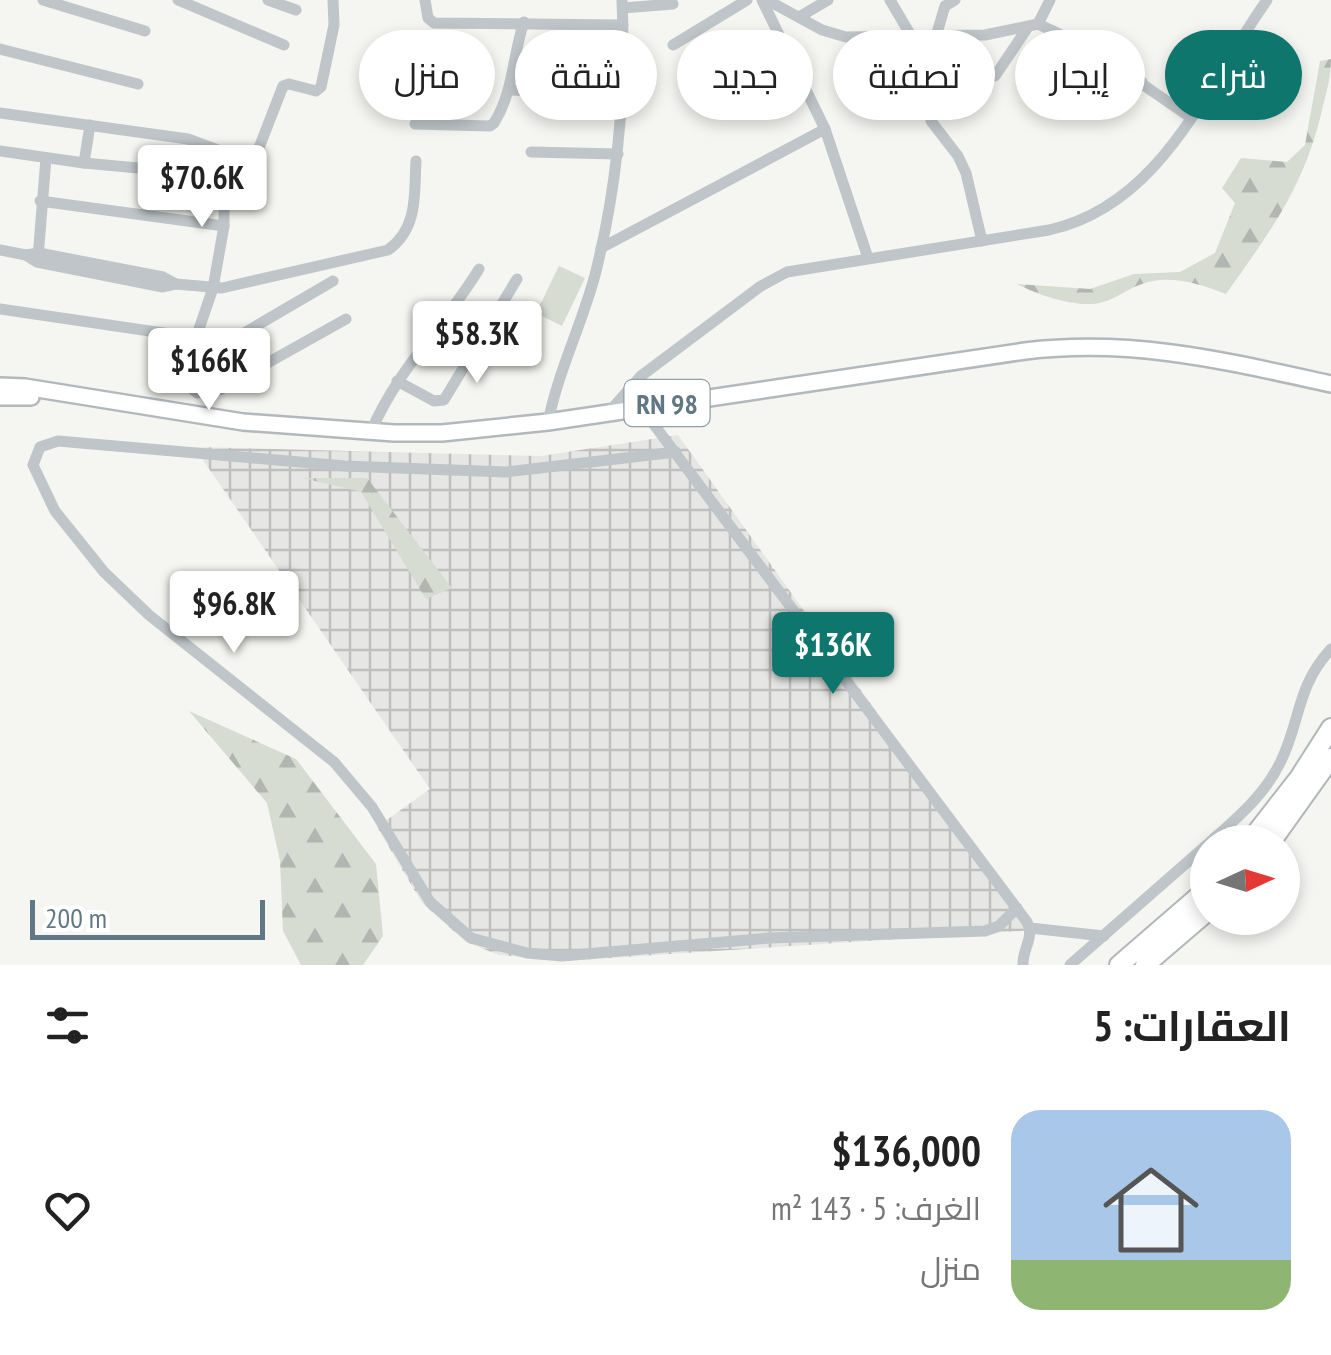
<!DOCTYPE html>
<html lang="ar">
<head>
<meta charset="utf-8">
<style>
  :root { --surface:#fff; --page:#f6f6f6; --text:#222; --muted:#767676; --line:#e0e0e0; --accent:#0f766e }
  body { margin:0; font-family:"PT Sans Narrow",Cairo,sans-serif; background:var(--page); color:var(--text); direction:rtl; height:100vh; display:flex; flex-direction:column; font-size:38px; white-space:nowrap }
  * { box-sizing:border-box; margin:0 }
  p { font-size:32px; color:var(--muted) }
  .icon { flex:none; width:55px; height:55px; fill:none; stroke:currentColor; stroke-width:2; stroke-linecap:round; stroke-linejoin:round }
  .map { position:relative; height:965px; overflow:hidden; direction:ltr }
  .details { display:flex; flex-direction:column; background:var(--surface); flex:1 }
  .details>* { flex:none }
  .top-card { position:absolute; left:30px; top:30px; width:1272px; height:90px; direction:rtl; display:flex; gap:20px }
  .needle { width:65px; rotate:86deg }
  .tools { position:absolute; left:1190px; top:825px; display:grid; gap:20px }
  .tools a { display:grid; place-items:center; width:110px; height:110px; border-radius:50%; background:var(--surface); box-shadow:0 5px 15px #0003; font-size:50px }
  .scale { position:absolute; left:30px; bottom:25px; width:235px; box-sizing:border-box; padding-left:10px; border:5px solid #627784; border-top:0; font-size:28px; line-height:35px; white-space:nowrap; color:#627784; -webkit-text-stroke:8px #fff; paint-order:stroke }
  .price { position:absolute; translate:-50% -85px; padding:0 22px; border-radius:10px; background:#fff; color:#222; font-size:32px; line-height:65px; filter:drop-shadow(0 2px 5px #0008) }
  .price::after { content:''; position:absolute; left:50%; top:60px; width:30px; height:22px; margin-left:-15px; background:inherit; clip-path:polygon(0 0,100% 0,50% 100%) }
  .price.current { background:var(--accent); color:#fff }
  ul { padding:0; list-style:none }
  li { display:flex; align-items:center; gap:30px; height:250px; padding:0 40px }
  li+li { border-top:2px solid var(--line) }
  li span { display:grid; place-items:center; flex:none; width:280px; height:200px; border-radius:30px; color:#555 }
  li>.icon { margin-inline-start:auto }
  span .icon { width:120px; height:120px; fill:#fffc; stroke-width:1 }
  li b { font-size:42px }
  h2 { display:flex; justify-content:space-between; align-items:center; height:120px; padding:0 40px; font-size:42px }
  .chip { padding:0 35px; border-radius:45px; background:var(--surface); box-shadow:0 5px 15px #0003; font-size:35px; line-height:90px }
  .chip.current { background:var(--accent); color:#fff }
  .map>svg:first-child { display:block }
</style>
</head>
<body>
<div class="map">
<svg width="1331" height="965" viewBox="0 0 1331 965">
  <defs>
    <pattern id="industrial-grid" width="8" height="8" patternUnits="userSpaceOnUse" patternTransform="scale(2.5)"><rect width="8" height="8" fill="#e6e6e4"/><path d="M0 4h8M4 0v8" fill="none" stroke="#bebfbe"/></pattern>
    <pattern id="forest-firs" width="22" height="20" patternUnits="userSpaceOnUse" patternTransform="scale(2.5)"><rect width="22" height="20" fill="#d6dcd2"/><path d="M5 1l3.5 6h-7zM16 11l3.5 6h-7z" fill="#b1b7b0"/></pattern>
  </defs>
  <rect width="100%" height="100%" fill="#f5f5f1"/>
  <polygon fill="url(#industrial-grid)" points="678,435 1033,930 565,961 499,955 466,942 422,903 377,827 430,789 194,447 541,456"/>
  <g fill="url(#forest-firs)">
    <path d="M1331 59C1331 75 1327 91 1323 106 1305 186 1272 229 1226 294 1200 284 1169 274 1142 284 1124 290 1112 303 1092 304 1068 305 1038 295 1017 284L1090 289 1134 274 1180 272 1215 253 1235 203 1222 188 1241 158 1287 162 1305 145 1320 61Z"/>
    <polygon points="303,478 367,478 452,588 426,599 361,492"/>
    <polygon points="189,711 296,759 376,864 383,936 363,965 301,965 283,931 280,861 267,803"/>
  </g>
  <polygon fill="#d6dcd2" points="559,266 585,278 562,326 536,313"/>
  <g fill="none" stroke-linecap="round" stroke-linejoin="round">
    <defs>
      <g id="major">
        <path d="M0 386 25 387 243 422 394 433H442L548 422 1025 351C1133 338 1226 361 1331 384"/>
        <polyline points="0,397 31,397"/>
      </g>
      <g id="highway">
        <polyline points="1249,842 1299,778 1331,728"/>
        <polyline points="1271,842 1331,758"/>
        <polyline points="1119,965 1208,888"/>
        <polyline points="1145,965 1208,911"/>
      </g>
    </defs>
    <use href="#major" stroke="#b3b8bc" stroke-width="20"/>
    <use href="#highway" stroke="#b2b7ba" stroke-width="22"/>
    <g stroke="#bfc5c8" stroke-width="11">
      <polyline points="43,0 145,31"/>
      <polyline points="178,0 284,45"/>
      <polyline points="268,0 296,10"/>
      <polyline points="333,0 334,25 321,87 316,91 289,84 283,86 255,158 230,165 224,176 224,226 213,288 199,329 188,386 197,393 221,389 346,319"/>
      <polyline points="425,0 428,18 434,23 623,25"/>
      <polyline points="762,0 825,129 868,258"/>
      <polyline points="767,0 822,30 846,37 985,35 1038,24 1050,0"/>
      <polyline points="890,0 910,34"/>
      <polyline points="623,8 673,4"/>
      <polyline points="799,17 828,0"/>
      <polyline points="1038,24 1091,49 1190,117"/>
      <polyline points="936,36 945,6 955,0"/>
      <polyline points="673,45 747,0"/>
      <polyline points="0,49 138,84"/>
      <polyline points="511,90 623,95"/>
      <polyline points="1125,104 1142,82"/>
      <polyline points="0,113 188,139 247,161"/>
      <path d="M415 124 490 126 494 123C514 91 512 57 524 22"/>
      <polyline points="0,151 84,163 224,176"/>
      <polyline points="531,152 618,154"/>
      <polyline points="84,163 90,125"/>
      <polyline points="40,201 224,226"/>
      <polyline points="982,241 966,173 958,156 931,121 930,114 957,79 995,76 1028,27"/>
      <polyline points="601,248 825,129"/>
      <polyline points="0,250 26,255 39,253 163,277 176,284"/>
      <path d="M26 255 37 262 163 287 176 284 222 288 388 250C419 228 414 192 416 161"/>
      <polyline points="38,258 46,158"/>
      <polyline points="0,309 197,338"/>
      <polyline points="191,364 333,281"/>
      <polyline points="397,381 434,401 444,400 517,279"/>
      <path d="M609 412 641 376 761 286 787 272 1049 230C1162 205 1206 86 1267 0"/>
      <path d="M646 414 1027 922C1035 938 1022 949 1023 965"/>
      <path d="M548 422C558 372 582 324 595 275 618 184 626 94 622 0"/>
      <path d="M371 432C396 371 445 325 479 269"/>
      <polyline points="676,452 506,472 345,466 58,441 40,447 33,465 55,511 104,572 149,615 334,762 372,807 430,902 471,938 527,953 562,956 769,938 985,931 999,926 1017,908"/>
      <path d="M1210 842C1237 818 1265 795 1281 761 1301 720 1296 687 1331 649"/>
      <polyline points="1030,928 1104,936"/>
      <polyline points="1070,965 1208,844"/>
    </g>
    <use href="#major" stroke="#fff" stroke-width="15"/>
    <use href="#highway" stroke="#fff" stroke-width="18"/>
  </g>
  <g text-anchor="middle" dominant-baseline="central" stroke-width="10" stroke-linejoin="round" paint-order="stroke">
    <rect fill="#fff" stroke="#91a0a9" stroke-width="2.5" x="624.5" y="380" width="85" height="46" rx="8"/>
    <g font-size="28" font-weight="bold" fill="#627784">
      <text x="667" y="403">RN 98</text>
    </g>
  </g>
</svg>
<div class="tools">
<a><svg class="needle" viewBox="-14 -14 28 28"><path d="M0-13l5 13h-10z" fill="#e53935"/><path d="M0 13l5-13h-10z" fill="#767676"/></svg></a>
</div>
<div class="scale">200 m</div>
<b class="price" style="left:202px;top:230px">$70.6K</b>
<b class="price" style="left:477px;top:386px">$58.3K</b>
<b class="price" style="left:209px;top:413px">$166K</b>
<b class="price" style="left:234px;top:656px">$96.8K</b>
<b class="price current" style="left:833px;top:697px">$136K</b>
<div class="top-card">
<a class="chip current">شراء</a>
<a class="chip">إيجار</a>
<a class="chip">تصفية</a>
<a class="chip">جديد</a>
<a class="chip">شقة</a>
<a class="chip">منزل</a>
</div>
</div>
<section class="details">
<h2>العقارات: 5<svg class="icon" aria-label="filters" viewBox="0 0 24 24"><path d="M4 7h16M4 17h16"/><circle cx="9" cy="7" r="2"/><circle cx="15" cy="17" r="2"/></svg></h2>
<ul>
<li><span style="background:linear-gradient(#a9c7e8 75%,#8fb573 0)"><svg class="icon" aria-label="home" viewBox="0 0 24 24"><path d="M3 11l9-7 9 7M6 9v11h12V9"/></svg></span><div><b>$136,000</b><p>الغرف: 5 · 143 m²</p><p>منزل</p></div><svg class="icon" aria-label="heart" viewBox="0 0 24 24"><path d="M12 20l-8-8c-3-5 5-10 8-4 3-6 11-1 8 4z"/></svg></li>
</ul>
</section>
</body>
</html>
